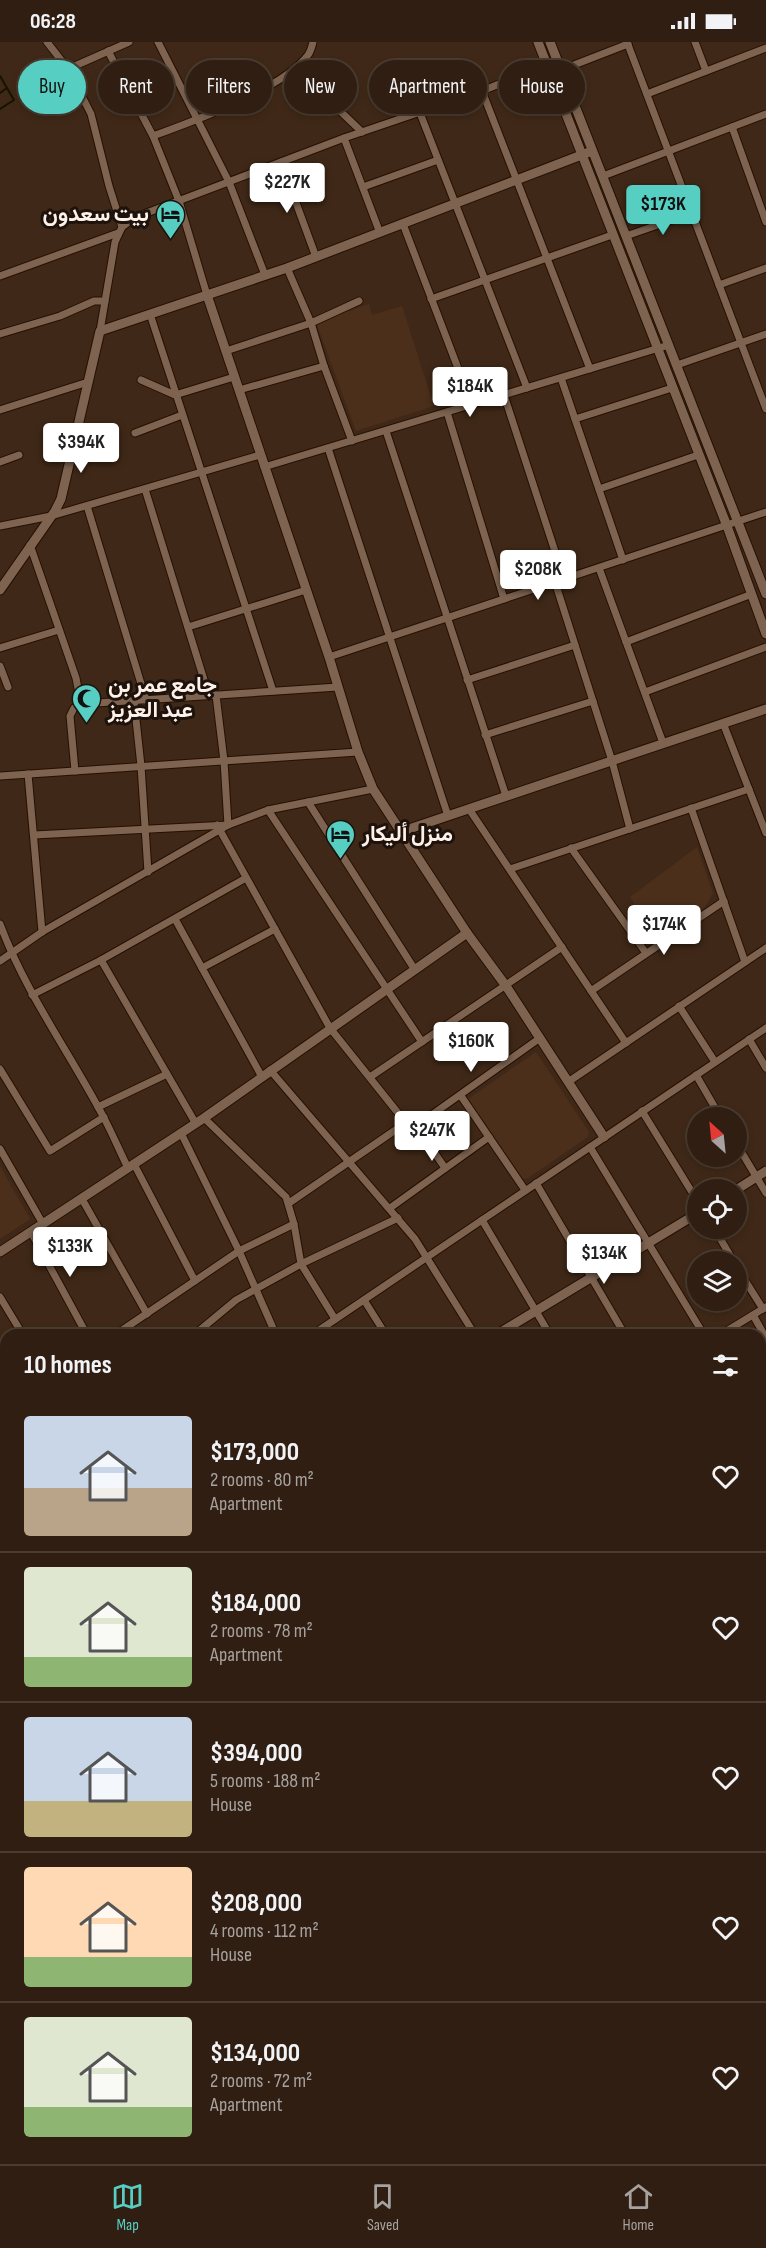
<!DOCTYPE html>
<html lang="en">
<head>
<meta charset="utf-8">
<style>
  :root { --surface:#2f1e11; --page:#37271a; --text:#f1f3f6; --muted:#a7a29f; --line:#4a3c31; --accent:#57cec2 }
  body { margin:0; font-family:"Sofia Sans Condensed",Vazirmatn,sans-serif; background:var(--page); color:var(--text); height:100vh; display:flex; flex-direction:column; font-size:22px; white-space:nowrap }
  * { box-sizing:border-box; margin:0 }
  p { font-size:20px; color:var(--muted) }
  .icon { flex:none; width:33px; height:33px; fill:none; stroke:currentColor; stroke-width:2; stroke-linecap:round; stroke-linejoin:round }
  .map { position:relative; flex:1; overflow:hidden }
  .panel { position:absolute; left:0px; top:1287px; width:766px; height:836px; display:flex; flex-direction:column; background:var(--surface); border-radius:18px 18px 0 0; box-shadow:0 3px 9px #0003,0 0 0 2px var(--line) }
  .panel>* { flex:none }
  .hud { position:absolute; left:18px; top:18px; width:730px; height:54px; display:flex; gap:12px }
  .needle { width:39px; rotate:333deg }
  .controls { position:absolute; left:687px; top:1065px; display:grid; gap:12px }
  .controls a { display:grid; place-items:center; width:60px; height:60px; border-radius:50%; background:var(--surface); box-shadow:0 3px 9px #0003,0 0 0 2px var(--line); font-size:30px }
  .price { position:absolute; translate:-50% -51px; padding:0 14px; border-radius:6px; background:#fff; color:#222; font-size:20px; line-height:39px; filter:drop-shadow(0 2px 3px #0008) }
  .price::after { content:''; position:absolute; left:50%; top:36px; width:18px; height:14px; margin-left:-9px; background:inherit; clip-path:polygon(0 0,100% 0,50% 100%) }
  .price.current { background:var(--accent); color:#111 }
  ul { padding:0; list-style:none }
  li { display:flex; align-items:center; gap:18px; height:150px; padding:0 24px }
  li+li { border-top:2px solid var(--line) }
  li span { display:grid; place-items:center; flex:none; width:168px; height:120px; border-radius:6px; color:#555 }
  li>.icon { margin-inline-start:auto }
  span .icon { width:72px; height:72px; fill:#fffc; stroke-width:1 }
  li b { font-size:26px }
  h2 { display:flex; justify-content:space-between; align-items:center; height:72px; padding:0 24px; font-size:26px }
  .chip { padding:0 21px; border-radius:27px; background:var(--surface); box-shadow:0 3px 9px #0003,0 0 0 2px var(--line); font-size:21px; line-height:54px }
  .chip.current { background:var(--accent); color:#111 }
  .status { display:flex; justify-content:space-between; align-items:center; height:42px; padding:0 30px; background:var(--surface); direction:ltr }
  .status svg { height:16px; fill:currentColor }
  .dock { display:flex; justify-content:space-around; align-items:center; height:84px; border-top:2px solid var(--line); background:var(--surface); font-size:16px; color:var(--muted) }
  .dock a { display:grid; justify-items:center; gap:3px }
  .dock .current { color:var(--accent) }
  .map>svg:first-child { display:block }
</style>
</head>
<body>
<div class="status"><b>06:28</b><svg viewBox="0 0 49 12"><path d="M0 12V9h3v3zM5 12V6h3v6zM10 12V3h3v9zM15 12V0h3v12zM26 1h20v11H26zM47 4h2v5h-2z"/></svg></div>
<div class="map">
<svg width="766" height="2122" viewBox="0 0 766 2122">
  <rect width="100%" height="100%" fill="#3f2817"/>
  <g fill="#4c2f1a">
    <polygon points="369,262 372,273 402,264 434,364 356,389 316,280"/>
    <polygon points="697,805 713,851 705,865 645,902 628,875 637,866 630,855"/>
    <polygon points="536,1010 589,1090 588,1095 528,1136 523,1137 468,1057"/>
    <polygon points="0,1124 30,1177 0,1197"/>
  </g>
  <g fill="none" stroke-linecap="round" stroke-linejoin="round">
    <g stroke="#151400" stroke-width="2">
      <polyline points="0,34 14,58 0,67"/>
      <polyline points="0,51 7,46"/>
    </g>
    <defs>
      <g id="street">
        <polyline points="47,0 68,27 91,72 109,144 122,185"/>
        <polyline points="158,0 229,140 265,233"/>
        <polyline points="627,0 766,367"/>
        <polyline points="695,0 706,29"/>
        <polyline points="108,9 153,94 179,159 207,253"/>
        <polyline points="295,26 362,90"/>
        <polyline points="68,27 129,0"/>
        <polyline points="561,28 628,2"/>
        <polyline points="482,49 590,327"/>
        <polyline points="647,52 766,6"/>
        <polyline points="420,71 527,346"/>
        <polyline points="732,85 766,180"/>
        <path d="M153 94C194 79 283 47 308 13 311 9 312 4 313 0"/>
        <polyline points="344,96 380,191"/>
        <polyline points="281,120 316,215"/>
        <polyline points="603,134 766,72"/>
        <polyline points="363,145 438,118"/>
        <polyline points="403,182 472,363"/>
        <polyline points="626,194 692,171"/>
        <polyline points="287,226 311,281 324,324 352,399"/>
        <polyline points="0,234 118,191"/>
        <polyline points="719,243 766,226"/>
        <polyline points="431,257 612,193"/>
        <polyline points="150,272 273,649"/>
        <polyline points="100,289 115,200 122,185 136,175 344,96 482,49 546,23"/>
        <polyline points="0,292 60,274 94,259 105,259"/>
        <polyline points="226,309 311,281 359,259"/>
        <polyline points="677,323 766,292"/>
        <polyline points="561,336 623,518"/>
        <polyline points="141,338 175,353 234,335"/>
        <polyline points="239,348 324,324"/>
        <polyline points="504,353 564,537"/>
        <polyline points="0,368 88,340"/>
        <polyline points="447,370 504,557"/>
        <polyline points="575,377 672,346"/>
        <polyline points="386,389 506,754"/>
        <polyline points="135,391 182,373"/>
        <polyline points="328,406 448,774"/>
        <polyline points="0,420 19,413"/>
        <polyline points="264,425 669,303"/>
        <polyline points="145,447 209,654"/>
        <polyline points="599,447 698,413"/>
        <polyline points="87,464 146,658"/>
        <polyline points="0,484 51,474 260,413"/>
        <polyline points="30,503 76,636 81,662"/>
        <polyline points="599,526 663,701"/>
        <polyline points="555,540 612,719 630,787"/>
        <polyline points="188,585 306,548"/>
        <polyline points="626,600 752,552"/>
        <polyline points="0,606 59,588"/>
        <polyline points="329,615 766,470"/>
        <polyline points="0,624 8,645"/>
        <polyline points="467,638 575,603"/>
        <polyline points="645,650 766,605"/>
        <polyline points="134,659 141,724 148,830"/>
        <polyline points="723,681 766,791"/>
        <polyline points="485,693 593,659"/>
        <polyline points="75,729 70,674 74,666 81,662 338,645"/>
        <polyline points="28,732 42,890"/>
        <polyline points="0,734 358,710"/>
        <polyline points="308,760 415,928"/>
        <polyline points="691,766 745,920"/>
        <polyline points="469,767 626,1001"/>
        <polyline points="268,768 422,1000"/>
        <polyline points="217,783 330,986 402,1076 410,1078 416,1084 445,1126"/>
        <polyline points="34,793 228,783 224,719 216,653"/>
        <polyline points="571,806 646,911"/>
        <polyline points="510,827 749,747"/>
        <polyline points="175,877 262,1035"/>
        <path d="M0 882C26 952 70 1011 104 1076 113 1093 120 1110 128 1126"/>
        <polyline points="101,918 196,1082"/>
        <polyline points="0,919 42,890 228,783 268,768 373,747"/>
        <polyline points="202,926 275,887"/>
        <polyline points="591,949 724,859"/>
        <polyline points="32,953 101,918 246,836"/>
        <polyline points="679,964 715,1020"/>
        <polyline points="749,997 766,1026"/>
        <polyline points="0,1027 50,1109 104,1075"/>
        <polyline points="270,1028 415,1197 475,1293"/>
        <polyline points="696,1033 721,1076"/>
        <polyline points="370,1035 562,905"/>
        <polyline points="568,1040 766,906"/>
        <polyline points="461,1054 525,1148"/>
        <polyline points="98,1065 167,1032"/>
        <polyline points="642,1069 698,1160"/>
        <polyline points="204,1076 286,1155 294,1182 301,1222 335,1277"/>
        <polyline points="416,1084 540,996"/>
        <polyline points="181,1091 239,1209 276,1293"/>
        <polyline points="736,1101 766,1151"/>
        <polyline points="590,1105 704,1293"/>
        <polyline points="0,1107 43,1182"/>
        <polyline points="134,1122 195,1239"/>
        <polyline points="536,1141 625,1293"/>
        <polyline points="82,1157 147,1272"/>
        <polyline points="289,1161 410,1078"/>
        <polyline points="390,1166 489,1095"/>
        <polyline points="482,1178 550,1293"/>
        <polyline points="714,1186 734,1220"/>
        <polyline points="31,1190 87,1293"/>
        <polyline points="736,1224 763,1267"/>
        <polyline points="0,1255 23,1293"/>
        <polyline points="364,1258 386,1293"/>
        <polyline points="753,1273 766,1296"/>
        <polyline points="115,1293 239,1209 294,1182"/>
        <polyline points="194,1293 236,1258 301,1222 398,1176"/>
        <polyline points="312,1293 766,986"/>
        <polyline points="720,1293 766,1265"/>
        <polyline points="0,1365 6,1375"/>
        <polyline points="760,1394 766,1391"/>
        <polyline points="760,1469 766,1466"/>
        <polyline points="0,1481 6,1492"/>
        <polyline points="0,1519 6,1515"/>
        <polyline points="760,1539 766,1549"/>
        <polyline points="0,1672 6,1669"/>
        <polyline points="760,1676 766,1673"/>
        <polyline points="0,1725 4,1733"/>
        <polyline points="760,1776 766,1771"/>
        <polyline points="760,1790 766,1798"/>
        <polyline points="760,1836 766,1831"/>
        <polyline points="760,1908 766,1915"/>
        <polyline points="760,1996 766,2001"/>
        <polyline points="760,2056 766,2060"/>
        <polyline points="760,2107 766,2110"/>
        <polyline points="150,2116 155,2122"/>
        <polyline points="242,2116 247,2122"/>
        <polyline points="342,2116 354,2122"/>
        <polyline points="566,2116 572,2122"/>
        <polyline points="651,2116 657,2122"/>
        <polyline points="331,2122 337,2116"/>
        <polyline points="387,2122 389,2116"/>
        <polyline points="455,2122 457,2116"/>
        <polyline points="691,2122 694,2116"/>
        <polyline points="762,2122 766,2117"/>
      </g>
      <g id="secondary">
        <polyline points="538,0 727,484 766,592"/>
        <polyline points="550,0 766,552"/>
        <polyline points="207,253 329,615 358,710 373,747 467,891 506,944 604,1095"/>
        <polyline points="0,548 55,469 61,457 100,289 287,226 592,109"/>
        <polyline points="400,790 766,667"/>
        <polyline points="736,1148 766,1129"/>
        <polyline points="0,1210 204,1076 467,891"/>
        <polyline points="496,1293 698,1171"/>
        <polyline points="0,1594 6,1590"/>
        <polyline points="0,1786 6,1790"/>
        <polyline points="480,2116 493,2122"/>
      </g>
    </defs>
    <use href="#street" stroke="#251002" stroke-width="9"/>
    <use href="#secondary" stroke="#251002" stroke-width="11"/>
    <use href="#street" stroke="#7d6350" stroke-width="7"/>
    <use href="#secondary" stroke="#7d6350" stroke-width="9"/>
  </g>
  <defs>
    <symbol id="hotel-pin" viewBox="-11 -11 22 30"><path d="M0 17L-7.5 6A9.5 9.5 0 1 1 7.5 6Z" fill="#57cec2" stroke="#1e130c"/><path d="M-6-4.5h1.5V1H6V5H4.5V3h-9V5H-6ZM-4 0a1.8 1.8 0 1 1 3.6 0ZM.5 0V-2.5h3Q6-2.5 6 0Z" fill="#111"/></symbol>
    <symbol id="mosque-pin" viewBox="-11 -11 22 30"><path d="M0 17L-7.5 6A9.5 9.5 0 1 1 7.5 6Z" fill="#57cec2" stroke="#1e130c"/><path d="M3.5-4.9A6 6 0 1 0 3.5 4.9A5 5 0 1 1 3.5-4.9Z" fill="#111"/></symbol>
  </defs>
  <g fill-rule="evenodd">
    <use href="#hotel-pin" x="154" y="156" width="33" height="45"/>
    <use href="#mosque-pin" x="70" y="640" width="33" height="45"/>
    <use href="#hotel-pin" x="324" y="776" width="33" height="45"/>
  </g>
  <g text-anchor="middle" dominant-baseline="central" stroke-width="6" stroke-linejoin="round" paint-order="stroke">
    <g font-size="22" font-weight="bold" fill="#fef1e9" stroke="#1e130c" text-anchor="start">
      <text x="149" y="172" text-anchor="end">بيت سعدون</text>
      <text x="108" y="643">جامع عمر بن<tspan x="108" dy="25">عبد العزيز</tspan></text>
      <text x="362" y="792">منزل أليكار</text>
    </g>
  </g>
</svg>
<div class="controls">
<a><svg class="needle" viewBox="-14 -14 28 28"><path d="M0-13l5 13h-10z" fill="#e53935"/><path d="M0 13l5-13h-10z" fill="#a7a29f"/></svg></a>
<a><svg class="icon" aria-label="locate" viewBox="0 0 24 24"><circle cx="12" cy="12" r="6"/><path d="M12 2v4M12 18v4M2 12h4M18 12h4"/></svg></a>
<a><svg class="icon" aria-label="layers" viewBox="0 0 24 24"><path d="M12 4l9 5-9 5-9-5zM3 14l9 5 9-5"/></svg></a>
</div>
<b class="price" style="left:287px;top:172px">$227K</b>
<b class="price current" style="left:663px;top:194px">$173K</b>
<b class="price" style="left:470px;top:376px">$184K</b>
<b class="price" style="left:81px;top:432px">$394K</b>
<b class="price" style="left:538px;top:559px">$208K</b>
<b class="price" style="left:664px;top:914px">$174K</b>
<b class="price" style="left:471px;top:1031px">$160K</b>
<b class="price" style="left:432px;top:1120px">$247K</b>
<b class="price" style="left:70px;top:1236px">$133K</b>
<b class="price" style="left:604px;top:1243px">$134K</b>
<div class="hud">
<a class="chip current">Buy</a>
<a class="chip">Rent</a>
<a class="chip">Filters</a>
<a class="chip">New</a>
<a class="chip">Apartment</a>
<a class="chip">House</a>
</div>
<section class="panel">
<h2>10 homes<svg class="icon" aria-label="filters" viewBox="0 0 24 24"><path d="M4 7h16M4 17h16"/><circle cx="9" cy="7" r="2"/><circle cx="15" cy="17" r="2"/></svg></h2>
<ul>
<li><span style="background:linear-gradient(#c9d6e8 60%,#b9a48a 0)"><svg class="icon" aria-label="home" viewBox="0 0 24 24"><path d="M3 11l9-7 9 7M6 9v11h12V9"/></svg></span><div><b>$173,000</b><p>2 rooms · 80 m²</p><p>Apartment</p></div><svg class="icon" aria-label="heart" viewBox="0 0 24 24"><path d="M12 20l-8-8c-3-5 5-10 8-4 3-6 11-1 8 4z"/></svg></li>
<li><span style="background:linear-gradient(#dfe7d0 75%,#8fb573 0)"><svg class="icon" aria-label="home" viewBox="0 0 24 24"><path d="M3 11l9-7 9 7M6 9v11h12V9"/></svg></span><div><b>$184,000</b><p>2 rooms · 78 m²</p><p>Apartment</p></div><svg class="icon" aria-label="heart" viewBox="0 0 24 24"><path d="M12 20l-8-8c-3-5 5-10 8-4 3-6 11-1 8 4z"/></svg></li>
<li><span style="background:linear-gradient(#c9d6e8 70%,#c2b280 0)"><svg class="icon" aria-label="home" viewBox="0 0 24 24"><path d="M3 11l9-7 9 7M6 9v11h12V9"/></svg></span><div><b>$394,000</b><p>5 rooms · 188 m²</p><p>House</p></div><svg class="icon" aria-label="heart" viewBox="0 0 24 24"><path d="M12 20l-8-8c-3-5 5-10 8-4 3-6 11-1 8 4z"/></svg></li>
<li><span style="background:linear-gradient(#ffd9b3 75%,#8fb573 0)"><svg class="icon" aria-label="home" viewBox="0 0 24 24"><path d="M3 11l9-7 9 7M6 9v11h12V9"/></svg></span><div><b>$208,000</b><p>4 rooms · 112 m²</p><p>House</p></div><svg class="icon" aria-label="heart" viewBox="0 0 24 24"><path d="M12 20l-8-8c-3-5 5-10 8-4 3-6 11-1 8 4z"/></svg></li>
<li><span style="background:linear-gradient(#dfe7d0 75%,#8fb573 0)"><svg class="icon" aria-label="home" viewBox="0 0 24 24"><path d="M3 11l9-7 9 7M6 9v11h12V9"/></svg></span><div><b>$134,000</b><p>2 rooms · 72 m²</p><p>Apartment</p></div><svg class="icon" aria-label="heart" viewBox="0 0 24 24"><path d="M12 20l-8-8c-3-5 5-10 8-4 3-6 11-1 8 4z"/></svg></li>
</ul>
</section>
</div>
<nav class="dock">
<a class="current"><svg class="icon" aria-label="map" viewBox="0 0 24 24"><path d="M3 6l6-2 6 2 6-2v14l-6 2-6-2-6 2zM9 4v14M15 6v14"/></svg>Map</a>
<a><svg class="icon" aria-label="saved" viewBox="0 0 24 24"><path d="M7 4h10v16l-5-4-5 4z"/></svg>Saved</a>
<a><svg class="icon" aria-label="home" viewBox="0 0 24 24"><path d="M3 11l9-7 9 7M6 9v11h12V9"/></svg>Home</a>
</nav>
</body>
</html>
